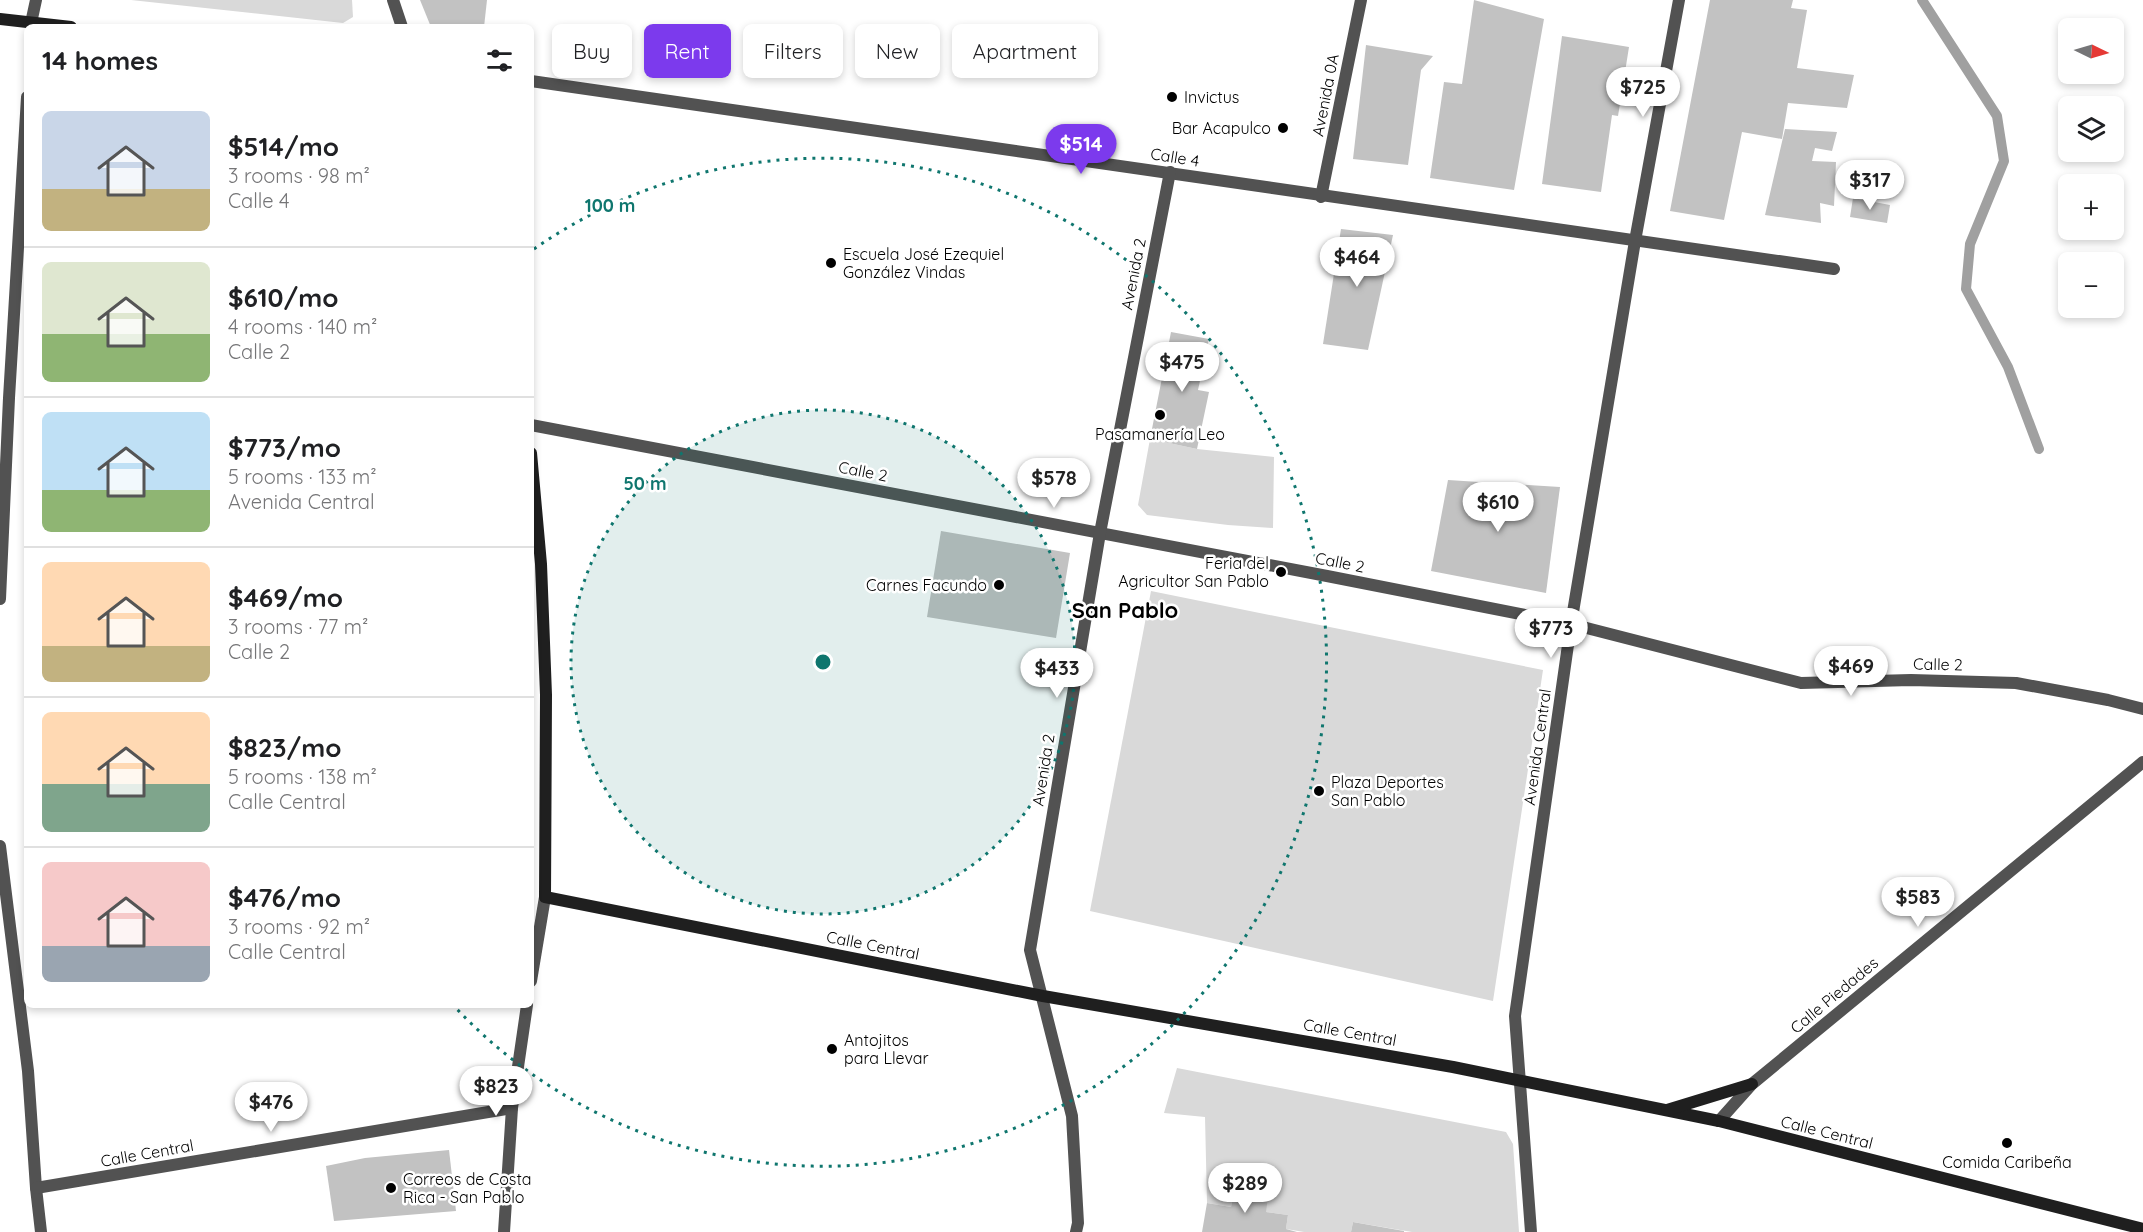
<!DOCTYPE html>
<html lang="en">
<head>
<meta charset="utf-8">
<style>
  :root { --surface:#fff; --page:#f6f6f6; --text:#202124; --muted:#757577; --line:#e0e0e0; --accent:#7c3aed }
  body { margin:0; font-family:Quicksand,sans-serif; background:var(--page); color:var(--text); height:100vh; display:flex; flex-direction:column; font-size:22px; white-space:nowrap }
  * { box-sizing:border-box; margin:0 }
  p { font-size:20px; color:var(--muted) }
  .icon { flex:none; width:33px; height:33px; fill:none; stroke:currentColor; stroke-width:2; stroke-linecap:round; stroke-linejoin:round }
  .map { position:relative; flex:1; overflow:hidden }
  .drawer { position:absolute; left:24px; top:24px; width:510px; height:984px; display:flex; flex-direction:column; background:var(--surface); border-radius:9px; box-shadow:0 3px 9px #0003 }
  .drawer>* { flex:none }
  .guide { position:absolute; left:552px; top:24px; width:570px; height:54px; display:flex; gap:12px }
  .needle { width:39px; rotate:95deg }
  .fabs { position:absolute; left:2058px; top:18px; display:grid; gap:12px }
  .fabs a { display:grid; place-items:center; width:66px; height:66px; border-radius:9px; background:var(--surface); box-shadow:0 3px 9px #0003; font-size:30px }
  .price { position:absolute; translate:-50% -51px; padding:0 14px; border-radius:21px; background:#fff; color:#222; font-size:20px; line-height:39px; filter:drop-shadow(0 2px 3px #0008) }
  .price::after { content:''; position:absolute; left:50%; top:36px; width:18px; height:14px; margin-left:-9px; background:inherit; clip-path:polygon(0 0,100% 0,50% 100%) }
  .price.selected { background:var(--accent); color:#fff }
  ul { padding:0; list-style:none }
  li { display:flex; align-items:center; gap:18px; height:150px; padding:0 18px }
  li+li { border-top:2px solid var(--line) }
  li span { display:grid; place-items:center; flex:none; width:168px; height:120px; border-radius:9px; color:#555 }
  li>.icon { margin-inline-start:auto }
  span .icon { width:72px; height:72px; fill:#fffc; stroke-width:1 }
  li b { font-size:26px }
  h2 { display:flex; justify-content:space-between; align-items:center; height:72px; padding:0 18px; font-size:26px }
  .chip { padding:0 21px; border-radius:9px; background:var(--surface); box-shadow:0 3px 9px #0003; font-size:21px; line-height:54px }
  .chip.selected { background:var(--accent); color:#fff }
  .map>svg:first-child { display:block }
</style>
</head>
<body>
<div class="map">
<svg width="2143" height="1232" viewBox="0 0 2143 1232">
  <rect width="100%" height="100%" fill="#fff"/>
  <g fill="#d9d9d9">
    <polygon points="131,0 352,0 353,17 343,23"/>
    <polygon points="1150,439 1197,449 1274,457 1273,528 1228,525 1147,515 1138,505"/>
    <polygon points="1151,591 1543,670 1493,1001 1090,911"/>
    <polygon points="1177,1068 1506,1132 1513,1144 1519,1232 1412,1232 1353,1222 1351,1232 1304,1232 1286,1229 1288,1215 1266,1212 1235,1183 1231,1207 1207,1203 1205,1117 1164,1113"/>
  </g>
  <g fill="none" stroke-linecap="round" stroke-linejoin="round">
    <polyline stroke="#a0a0a0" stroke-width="10" points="1922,0 1997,116 2004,161 1970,244 1966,289 2008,367 2039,449"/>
  </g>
  <g fill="#c2c2c2">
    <polygon points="420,0 487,0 484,27 431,27"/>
    <polygon points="1474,0 1544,19 1514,190 1430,178 1444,82 1462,84"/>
    <polygon points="1710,0 1793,0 1791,8 1807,10 1797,68 1854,75 1847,108 1788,103 1782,139 1742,132 1724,220 1670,211"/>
    <polygon points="1562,36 1629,47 1618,116 1612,115 1601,192 1542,184"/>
    <polygon points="1366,45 1433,56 1421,70 1408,165 1353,159"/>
    <polygon points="1785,129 1837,132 1832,151 1815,148 1812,161 1836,162 1834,206 1820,203 1821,223 1765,215"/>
    <polygon points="1853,198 1890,205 1887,223 1850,217"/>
    <polygon points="1341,229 1393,235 1368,350 1323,344"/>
    <polygon points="1171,332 1209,339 1198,390 1209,392 1197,449 1150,439"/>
    <polygon points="1448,480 1560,487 1546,593 1431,571"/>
    <polygon points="941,531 1070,553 1056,638 927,617"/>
    <polygon points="449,1150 456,1211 334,1221 326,1166 365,1158"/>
    <polygon points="1235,1183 1269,1190 1266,1212 1288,1215 1286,1229 1297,1232 1202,1232 1207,1203 1231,1207"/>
    <polygon points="1353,1222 1404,1231 1404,1232 1351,1232"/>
  </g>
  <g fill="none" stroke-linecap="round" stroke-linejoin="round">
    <polyline stroke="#525252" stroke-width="12" points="1321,197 1361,0"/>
    <g stroke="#525252" stroke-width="12">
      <polyline points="531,81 1834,269"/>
      <polyline points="531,425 1327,576 1571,624 1801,683 1911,680 2016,683 2108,700 2143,709"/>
      <polyline points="0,599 9,398 27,97"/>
      <polyline points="0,846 28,1071 36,1188 41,1232"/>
      <polyline points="531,981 545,897"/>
      <polyline points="1719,1121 1752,1084 2143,762"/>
      <polyline points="36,1188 512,1108"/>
      <polyline points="504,1232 512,1108 527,1005"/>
      <polyline points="1076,1232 1078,1223 1072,1116 1030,950 1100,533 1170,172"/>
      <polyline points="1531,1232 1515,1016 1571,624 1635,241 1679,0"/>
    </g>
    <g stroke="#525252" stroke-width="12">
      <polyline points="393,0 402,27"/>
      <polyline points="31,23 36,0"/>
    </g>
    <g stroke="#1f1f1f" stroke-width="12">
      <polyline points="0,19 71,27"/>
      <polyline points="531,453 541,564 546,695 545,897 1043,996 1453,1067 1719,1121 2143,1229"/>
      <polyline points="1667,1110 1752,1084"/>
    </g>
  </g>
  <circle cx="823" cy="662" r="252" fill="#0f766e" fill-opacity=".12"/>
  <g fill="none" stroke="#0f766e" stroke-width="3" stroke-dasharray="3 6">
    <circle cx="823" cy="662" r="252"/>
    <path d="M534 249A504 504 0 1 1 454 1006"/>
  </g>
  <g fill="#000" stroke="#fff" stroke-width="2">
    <circle cx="1172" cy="97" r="6"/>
    <circle cx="1283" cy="128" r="6"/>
    <circle cx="831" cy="263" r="6"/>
    <circle cx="1160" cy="415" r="6"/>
    <circle cx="1281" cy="572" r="6"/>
    <circle cx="999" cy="585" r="6"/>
    <circle cx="1319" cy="791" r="6"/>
    <circle cx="832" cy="1049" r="6"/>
    <circle cx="2007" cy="1143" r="6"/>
    <circle cx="391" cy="1188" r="6"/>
  </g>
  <g text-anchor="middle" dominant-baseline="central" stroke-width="5" stroke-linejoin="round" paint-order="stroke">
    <g font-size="16" fill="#000" stroke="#fff">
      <text transform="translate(1325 95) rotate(-79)">Avenida 0A</text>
      <text transform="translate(1175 157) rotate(9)">Calle 4</text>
      <text transform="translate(1133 274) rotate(-79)">Avenida 2</text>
      <text transform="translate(863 471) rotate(11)">Calle 2</text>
      <text transform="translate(1340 562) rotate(11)">Calle 2</text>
      <text transform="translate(1938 664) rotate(1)">Calle 2</text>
      <text transform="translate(1537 747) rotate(-82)">Avenida Central</text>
      <text transform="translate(1043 770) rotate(-81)">Avenida 2</text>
      <text transform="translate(873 945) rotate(11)">Calle Central</text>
      <text transform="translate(1834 995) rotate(-40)">Calle Piedades</text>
      <text transform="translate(1350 1032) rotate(10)">Calle Central</text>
      <text transform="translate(1827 1132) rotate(14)">Calle Central</text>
      <text transform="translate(147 1153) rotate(-10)">Calle Central</text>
    </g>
    <g font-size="16" fill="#000" stroke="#fff" text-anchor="start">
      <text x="1184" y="97">Invictus</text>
      <text x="1271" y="128" text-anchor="end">Bar Acapulco</text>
      <text x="843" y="254">Escuela José Ezequiel<tspan x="843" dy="18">González Vindas</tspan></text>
      <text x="1160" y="434" text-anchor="middle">Pasamanería Leo</text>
      <text x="1269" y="563" text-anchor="end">Feria del<tspan x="1269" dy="18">Agricultor San Pablo</tspan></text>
      <text x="987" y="585" text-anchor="end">Carnes Facundo</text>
      <text x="1331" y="782">Plaza Deportes<tspan x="1331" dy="18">San Pablo</tspan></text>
      <text x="844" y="1040">Antojitos<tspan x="844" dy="18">para Llevar</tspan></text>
      <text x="2007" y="1162" text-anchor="middle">Comida Caribeña</text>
      <text x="403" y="1179">Correos de Costa<tspan x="403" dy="18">Rica - San Pablo</tspan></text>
    </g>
    <g font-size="22" font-weight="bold" fill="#000" stroke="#fff">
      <text x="1125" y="610">San Pablo</text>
    </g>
  </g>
  <circle cx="823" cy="662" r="9" fill="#0f766e" stroke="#fff" stroke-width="3"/>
  <g font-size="18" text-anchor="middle" font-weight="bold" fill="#0f766e" stroke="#fff" stroke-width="5" stroke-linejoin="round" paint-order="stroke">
    <text x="610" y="212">100 m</text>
    <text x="645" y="490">50 m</text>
  </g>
</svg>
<div class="fabs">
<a><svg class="needle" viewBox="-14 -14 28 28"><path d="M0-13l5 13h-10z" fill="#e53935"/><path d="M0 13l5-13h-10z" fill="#757577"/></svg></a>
<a><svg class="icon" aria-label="layers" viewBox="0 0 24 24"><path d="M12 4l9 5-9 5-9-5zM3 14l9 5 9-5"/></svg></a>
<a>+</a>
<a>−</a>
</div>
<b class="price" style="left:1643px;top:118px">$725</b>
<b class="price selected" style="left:1081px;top:175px">$514</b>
<b class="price" style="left:1870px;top:211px">$317</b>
<b class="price" style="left:1357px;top:288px">$464</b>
<b class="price" style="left:1182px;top:393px">$475</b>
<b class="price" style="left:1054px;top:509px">$578</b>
<b class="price" style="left:1498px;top:533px">$610</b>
<b class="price" style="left:1551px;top:659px">$773</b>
<b class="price" style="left:1851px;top:697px">$469</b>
<b class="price" style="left:1057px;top:699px">$433</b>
<b class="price" style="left:1918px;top:928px">$583</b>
<b class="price" style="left:496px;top:1117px">$823</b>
<b class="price" style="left:271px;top:1133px">$476</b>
<b class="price" style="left:1245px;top:1214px">$289</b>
<div class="guide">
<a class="chip">Buy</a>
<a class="chip selected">Rent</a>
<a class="chip">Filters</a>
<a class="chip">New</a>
<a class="chip">Apartment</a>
</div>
<section class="drawer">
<h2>14 homes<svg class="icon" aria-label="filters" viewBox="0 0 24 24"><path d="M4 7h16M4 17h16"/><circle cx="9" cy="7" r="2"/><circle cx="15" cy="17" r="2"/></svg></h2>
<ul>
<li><span style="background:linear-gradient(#c9d6e8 65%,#c2b280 0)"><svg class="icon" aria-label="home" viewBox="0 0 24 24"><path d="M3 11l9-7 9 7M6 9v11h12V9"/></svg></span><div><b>$514/mo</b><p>3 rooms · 98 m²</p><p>Calle 4</p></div></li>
<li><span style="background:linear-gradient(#dfe7d0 60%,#8fb573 0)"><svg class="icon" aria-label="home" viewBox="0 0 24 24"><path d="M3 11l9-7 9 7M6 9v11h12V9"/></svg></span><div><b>$610/mo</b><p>4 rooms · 140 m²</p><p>Calle 2</p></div></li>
<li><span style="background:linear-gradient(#bfe0f5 65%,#8fb573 0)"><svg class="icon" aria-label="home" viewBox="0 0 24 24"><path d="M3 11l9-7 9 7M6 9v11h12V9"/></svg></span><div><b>$773/mo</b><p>5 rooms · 133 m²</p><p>Avenida Central</p></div></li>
<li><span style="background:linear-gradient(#ffd9b3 70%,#c2b280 0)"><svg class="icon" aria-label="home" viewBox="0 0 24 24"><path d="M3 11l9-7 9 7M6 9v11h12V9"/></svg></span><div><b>$469/mo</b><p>3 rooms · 77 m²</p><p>Calle 2</p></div></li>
<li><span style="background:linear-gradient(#ffd9b3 60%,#7fa58c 0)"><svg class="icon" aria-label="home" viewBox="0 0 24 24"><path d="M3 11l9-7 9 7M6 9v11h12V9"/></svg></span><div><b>$823/mo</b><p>5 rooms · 138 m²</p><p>Calle Central</p></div></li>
<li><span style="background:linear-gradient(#f6c9c9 70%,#9aa5b1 0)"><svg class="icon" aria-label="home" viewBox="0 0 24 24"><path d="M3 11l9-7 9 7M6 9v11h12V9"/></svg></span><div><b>$476/mo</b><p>3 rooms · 92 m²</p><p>Calle Central</p></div></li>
</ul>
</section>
</div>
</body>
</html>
